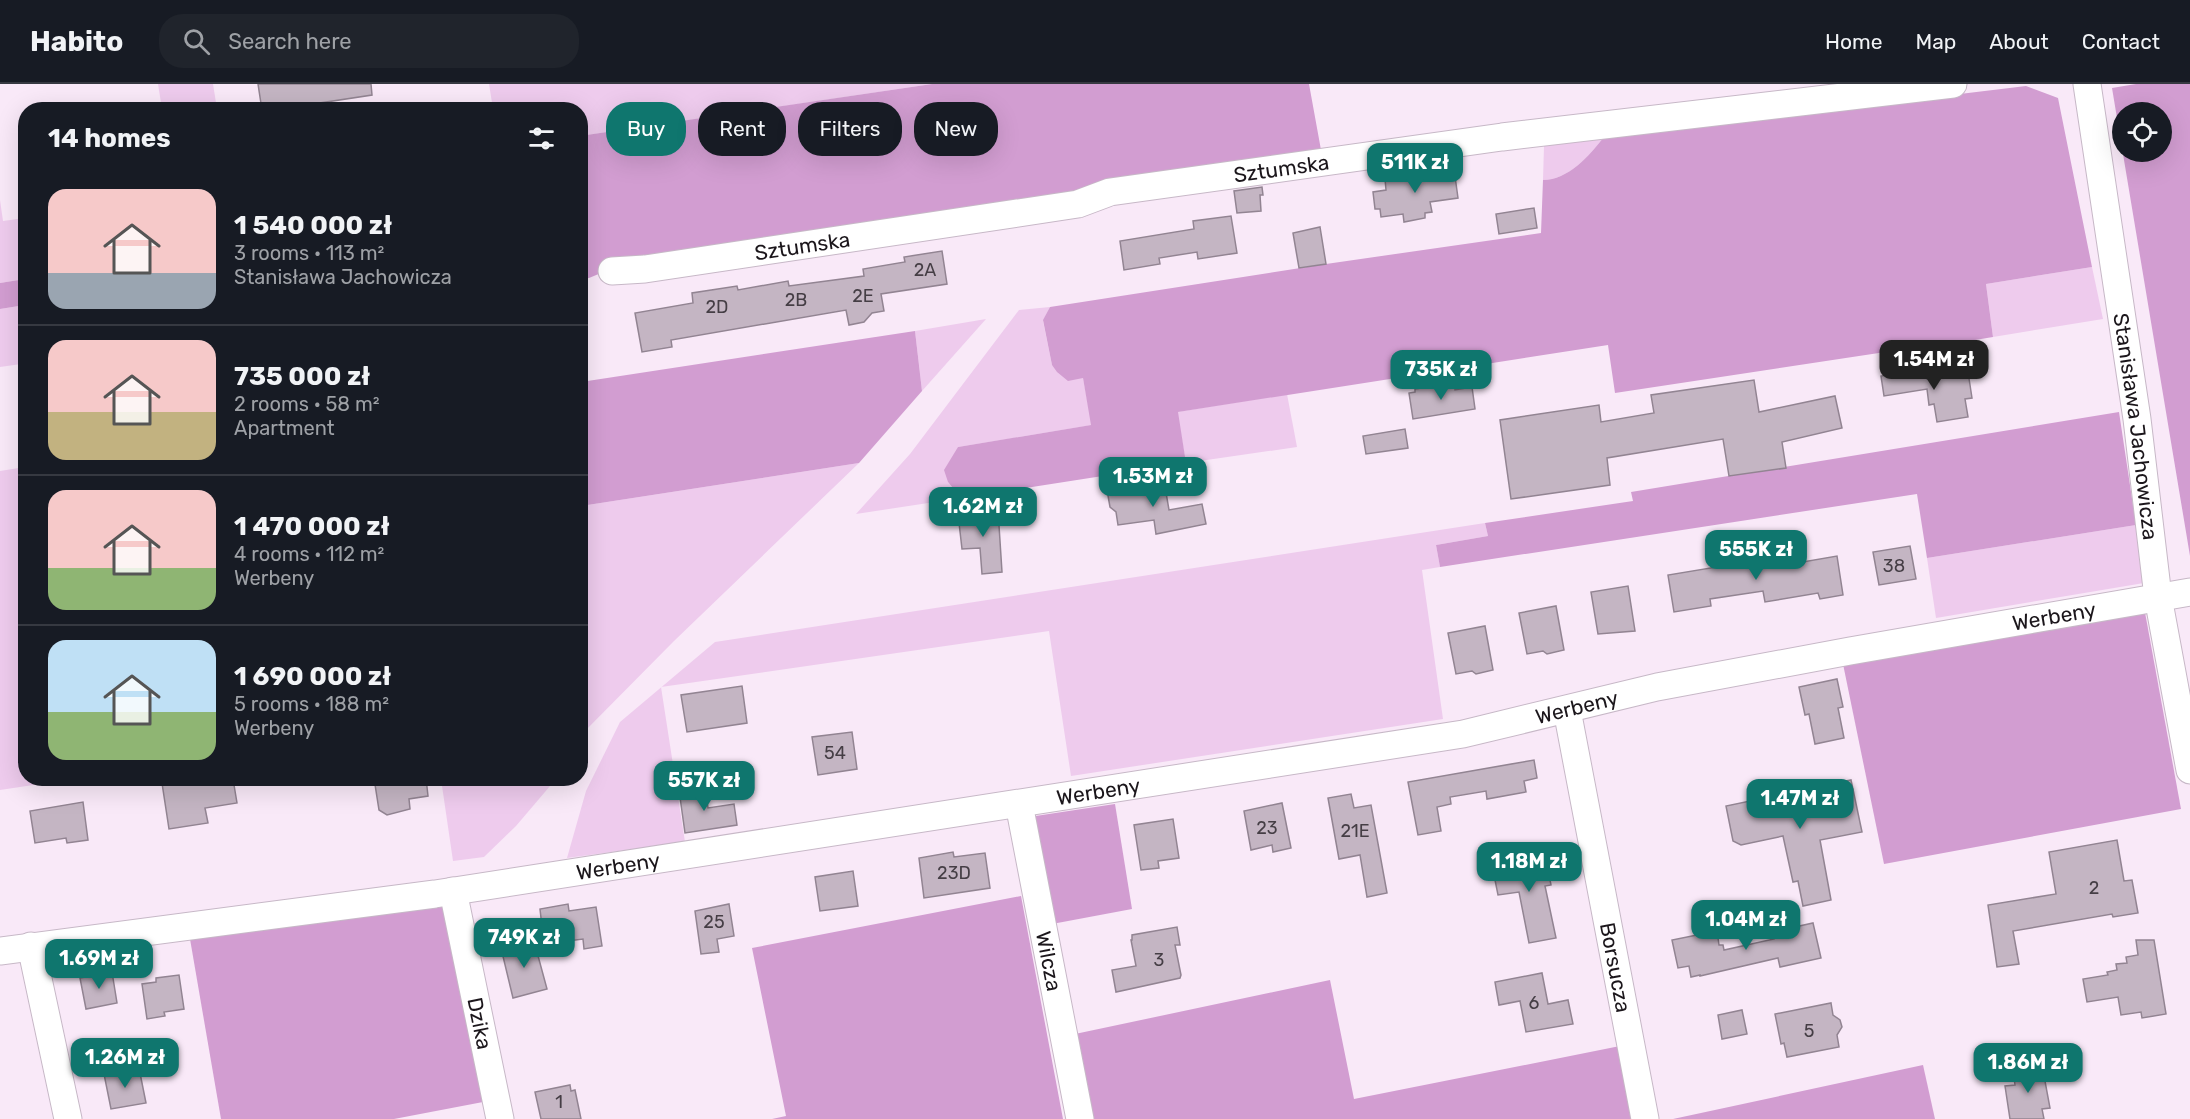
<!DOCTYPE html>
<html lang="en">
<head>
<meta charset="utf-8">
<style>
  :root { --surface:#171b24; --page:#20242c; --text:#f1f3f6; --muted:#9ea1a6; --line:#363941; --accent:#0f766e }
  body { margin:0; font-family:Rubik,sans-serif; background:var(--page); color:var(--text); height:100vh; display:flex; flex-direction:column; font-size:22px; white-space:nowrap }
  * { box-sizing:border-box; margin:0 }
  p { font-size:20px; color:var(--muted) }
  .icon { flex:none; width:33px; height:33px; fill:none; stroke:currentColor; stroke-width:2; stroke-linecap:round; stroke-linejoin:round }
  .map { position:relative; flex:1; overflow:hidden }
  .panel { position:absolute; left:18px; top:18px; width:570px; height:684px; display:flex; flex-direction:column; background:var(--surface); border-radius:24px; box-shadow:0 6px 24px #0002 }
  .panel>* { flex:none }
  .guide { position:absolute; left:606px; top:18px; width:570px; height:54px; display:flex; gap:12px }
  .buttons { position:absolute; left:2112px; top:18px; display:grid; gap:12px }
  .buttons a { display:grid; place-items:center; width:60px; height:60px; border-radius:50%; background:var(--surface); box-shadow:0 6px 24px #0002; font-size:30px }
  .price { position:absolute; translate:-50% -51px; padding:0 14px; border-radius:12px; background:var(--accent); color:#fff; font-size:20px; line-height:39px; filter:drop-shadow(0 2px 3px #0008) }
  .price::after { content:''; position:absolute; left:50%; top:36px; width:18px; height:14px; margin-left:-9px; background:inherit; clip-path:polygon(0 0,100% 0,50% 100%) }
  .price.current { background:#222; color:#fff }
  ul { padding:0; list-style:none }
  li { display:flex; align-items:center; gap:18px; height:150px; padding:0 30px }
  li+li { border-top:2px solid var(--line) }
  li span { display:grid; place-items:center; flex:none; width:168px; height:120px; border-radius:18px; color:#555 }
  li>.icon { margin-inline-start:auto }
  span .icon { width:72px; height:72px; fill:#fffc; stroke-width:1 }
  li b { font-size:26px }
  h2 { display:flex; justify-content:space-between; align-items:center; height:72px; padding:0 30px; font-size:26px }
  .pill { padding:0 21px; border-radius:24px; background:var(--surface); box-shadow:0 6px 24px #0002; font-size:21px; line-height:54px }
  .pill.current { background:var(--accent); color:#fff }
  header { display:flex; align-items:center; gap:36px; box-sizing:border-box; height:84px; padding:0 30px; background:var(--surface); border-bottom:2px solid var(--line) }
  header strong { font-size:28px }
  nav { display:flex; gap:33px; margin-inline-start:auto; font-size:21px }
  .search { width:420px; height:54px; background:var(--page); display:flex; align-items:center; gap:15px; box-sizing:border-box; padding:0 21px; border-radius:24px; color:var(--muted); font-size:22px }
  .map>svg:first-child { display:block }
</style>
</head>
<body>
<header>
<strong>Habito</strong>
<div class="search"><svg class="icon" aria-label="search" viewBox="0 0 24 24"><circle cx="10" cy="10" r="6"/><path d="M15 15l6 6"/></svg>Search here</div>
<nav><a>Home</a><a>Map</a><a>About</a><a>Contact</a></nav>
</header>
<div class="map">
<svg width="2190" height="1035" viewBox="0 0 2190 1035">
  <rect width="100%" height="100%" fill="#f9e9f8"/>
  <g fill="#eecbed">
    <polygon points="158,0 213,0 217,25 162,25"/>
    <polygon points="489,0 932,0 581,52 580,26 493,25"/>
    <path d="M1604 53C1589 72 1568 96 1543 96L1544 62Z"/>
    <polygon points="0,116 3,137 25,134 25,195 0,199"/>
    <polygon points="2092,183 2103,235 1993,253 1986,200"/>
    <polygon points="25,221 25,308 21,280 0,283 0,225"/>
    <polygon points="1050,223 1043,237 1052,281 1083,294 1092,341 958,363 948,398 961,414 856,430 910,370 1019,226"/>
    <polygon points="986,235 922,307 915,247"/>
    <polygon points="1287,310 1297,363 1186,379 1177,328"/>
    <polygon points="859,379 674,557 581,651 581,422"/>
    <polygon points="25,383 26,694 73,695 0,706 0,387"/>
    <polygon points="1485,439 1488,452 1436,461 1440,483 1422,486 1443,635 1071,692 1049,547 661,603 685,758 567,774 586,707 620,638 715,558"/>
    <polygon points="2136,441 2144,499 1936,534 1927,474"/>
    <polygon points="441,695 441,694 556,695 516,742 484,773 453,777"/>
  </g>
  <g fill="#d29dd1" fill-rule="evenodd">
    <polygon points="932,0 1309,0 1321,66 1070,113 630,177 589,194 581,195 580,52"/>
    <path d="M2136 0H2190V472L2112 4ZM2122 28H2162V68H2122Z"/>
    <path d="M2026 2 2058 14 2092 183 1986 200 1993 253 1891 270 1892 267 1615 309 1608 261 1178 328 1186 379 961 414 948 398 944 386 958 363 1091 341 1083 294 1068 297 1057 288 1052 281 1043 236 1050 223 1326 180 1541 149 1543 96C1568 96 1589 72 1604 53Z"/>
    <polygon points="25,195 25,221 0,225 0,199"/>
    <polygon points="915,247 922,307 859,379 581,422 581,298"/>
    <polygon points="2119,328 2136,441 1927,474 1917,410 1440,483 1436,461 1488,452 1485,439 1633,417 1631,408"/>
    <polygon points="2144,523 2181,725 1884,780 1843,580"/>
    <polygon points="1115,720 1132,825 1052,840 1029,733"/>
    <polygon points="1021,812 1063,1035 772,1035 786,1032 752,864"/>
    <polygon points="443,817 483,1018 394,1035 221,1035 190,855"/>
    <polygon points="1330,896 1354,1015 1620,962 1637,1035 1092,1035 1075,950"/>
    <polygon points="1923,981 1935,1035 1673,1035"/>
  </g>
  <g fill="#c4b5c3" stroke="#928492" stroke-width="1.5">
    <polygon points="258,0 371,0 372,11 320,19 320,21 309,23 309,26 262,26"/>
    <polygon points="1454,85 1458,114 1430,118 1432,128 1425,129 1425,134 1404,138 1403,130 1381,133 1380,125 1375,125 1373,108 1386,106 1385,95"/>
    <polygon points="1262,103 1263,111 1260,111 1261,127 1237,129 1234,107"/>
    <polygon points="1534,124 1537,144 1499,150 1496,130"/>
    <polygon points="1231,132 1237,169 1198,175 1197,168 1159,174 1160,180 1124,186 1120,157 1194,145 1193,137"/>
    <polygon points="1320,143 1326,180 1299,184 1293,149"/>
    <polygon points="942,167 947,200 881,210 884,227 872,229 864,238 849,241 846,226 671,256 672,263 642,268 635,229 693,219 692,209 737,202 738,206 788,197 789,202 864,192 863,185 905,178 904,173"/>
    <polygon points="1925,285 1927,295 1968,288 1972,314 1965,315 1968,333 1937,338 1934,320 1929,321 1927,305 1884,312 1881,292"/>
    <polygon points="1754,296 1759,328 1835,312 1842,344 1782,358 1786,384 1729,392 1723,355 1607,374 1610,401 1511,415 1500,336 1599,321 1601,338 1654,329 1651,311"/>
    <polygon points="1454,299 1455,306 1472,303 1475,325 1413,335 1409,309 1415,308 1415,305"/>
    <polygon points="1405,345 1408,364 1366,370 1363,352"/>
    <polygon points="1164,397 1169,426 1202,420 1206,440 1156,450 1154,436 1118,441 1116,428 1110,423 1107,406"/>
    <polygon points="998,426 1002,488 982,490 980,464 962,465 958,430"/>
    <polygon points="1910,462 1916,495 1879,501 1873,468"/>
    <polygon points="1772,467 1774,483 1837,472 1843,511 1820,515 1818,509 1765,518 1763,507 1710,515 1711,522 1674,528 1668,491 1735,480 1734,473"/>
    <polygon points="1628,502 1635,547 1598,550 1591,508"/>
    <polygon points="1556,522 1564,566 1547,570 1543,567 1527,570 1519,529"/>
    <polygon points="1485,542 1493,586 1476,590 1472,587 1456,590 1448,549"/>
    <polygon points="1837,595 1843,623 1838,624 1844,654 1815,660 1809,630 1805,631 1799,603"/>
    <polygon points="742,602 747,639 687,648 681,611"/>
    <polygon points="852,648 857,685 818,691 812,653"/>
    <polygon points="1534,676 1537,694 1524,697 1526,708 1487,715 1486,707 1450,713 1451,720 1437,723 1441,747 1418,751 1408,698"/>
    <polygon points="190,694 201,694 201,698 212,696 213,698 233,695 237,719 205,724 208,739 169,745 162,699"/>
    <polygon points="374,694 426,694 428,712 409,715 410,725 387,731 379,726"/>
    <polygon points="1851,696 1862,748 1820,756 1831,816 1803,822 1798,797 1793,798 1783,752 1741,761 1733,757 1726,722"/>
    <polygon points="705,702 708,724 734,720 737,741 685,749 679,706"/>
    <polygon points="1351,710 1354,724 1371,721 1387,809 1367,813 1360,771 1339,775 1328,714"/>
    <polygon points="83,718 88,756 67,759 66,754 35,759 30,727"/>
    <polygon points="1282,719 1291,764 1273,768 1272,761 1251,766 1244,727"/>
    <polygon points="1173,735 1179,774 1158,777 1159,784 1141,786 1134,741"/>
    <polygon points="2117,756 2124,797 2132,796 2138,829 2113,833 2112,830 2013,847 2019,880 1997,883 1988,821 2056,810 2049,768"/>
    <polygon points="953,768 954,773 985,769 990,804 924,814 919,774"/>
    <polygon points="1545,771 1551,801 1545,802 1556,854 1529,859 1519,808 1498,811 1492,781"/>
    <polygon points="853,787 858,822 820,827 815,793"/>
    <polygon points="568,820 569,827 596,823 602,862 584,865 583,855 544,860 540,825"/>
    <polygon points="729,820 734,852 717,855 719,868 701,870 695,827"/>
    <polygon points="1813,839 1821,874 1780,883 1778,874 1700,892 1700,891 1691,893 1689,882 1678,884 1672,856 1717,847 1719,861 1723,861 1724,866 1774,855 1772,848"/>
    <polygon points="1177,843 1180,861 1175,861 1181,891 1180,894 1116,908 1112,886 1136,882 1131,856 1132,856 1132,851"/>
    <polygon points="2136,856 2154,856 2166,930 2142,934 2141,928 2121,931 2118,913 2087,918 2083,895 2108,891 2107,888 2117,886 2116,880 2127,879 2126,873 2138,871"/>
    <polygon points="534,857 547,905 513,914 501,864"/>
    <polygon points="112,888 117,919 86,925 80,894"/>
    <polygon points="1542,889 1548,920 1568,916 1573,940 1526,948 1520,917 1499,921 1495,898"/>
    <polygon points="179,891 184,925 164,928 165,932 147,935 142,900 156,898 156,894"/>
    <polygon points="1831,919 1833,931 1840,936 1842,943 1837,951 1839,963 1787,973 1784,959 1781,960 1775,930"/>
    <polygon points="1742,926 1747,950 1722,955 1718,931"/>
    <polygon points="2042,981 2050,1024 2042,1025 2044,1035 2010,1035 2005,1002 2015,1001 2013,986"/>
    <polygon points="139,984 146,1019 111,1025 104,990"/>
    <polygon points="570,1001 571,1007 575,1006 581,1035 541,1035 535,1008"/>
  </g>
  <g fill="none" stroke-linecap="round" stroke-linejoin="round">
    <defs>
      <g id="street">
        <path id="s1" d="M2087 0 2137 335 2158 513 2190 686"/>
        <path id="s2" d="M612 187 645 185 1078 120 1110 108 1502 53 1953 0"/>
        <path id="s3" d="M1567 626 1645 1035"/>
        <path id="s4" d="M1019 720 1080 1035"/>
        <path id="s5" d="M453 807 500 1035"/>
        <polyline points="31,862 68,1035"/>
        <path id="s6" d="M0 867 435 810 1463 650 1657 603 1850 567 2190 508"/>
      </g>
    </defs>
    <use href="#street" stroke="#c7b8c7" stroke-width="29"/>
    <use href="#street" stroke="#fff" stroke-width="27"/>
  </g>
  <g text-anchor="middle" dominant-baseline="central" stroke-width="5" stroke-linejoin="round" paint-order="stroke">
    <g font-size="18" fill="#453e45">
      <text x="925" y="186">2A</text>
      <text x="863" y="212">2E</text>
      <text x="796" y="216">2B</text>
      <text x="717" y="223">2D</text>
      <text x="1894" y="482">38</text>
      <text x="835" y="669">54</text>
      <text x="1267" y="744">23</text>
      <text x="1355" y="747">21E</text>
      <text x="954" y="789">23D</text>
      <text x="2094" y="804">2</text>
      <text x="714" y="838">25</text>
      <text x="1159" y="876">3</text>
      <text x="1534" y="919">6</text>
      <text x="1809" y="947">5</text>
      <text x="559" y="1018">1</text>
    </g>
    <g font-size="21" fill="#1b161b" stroke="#fff">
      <text stroke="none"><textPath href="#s2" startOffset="678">Sztumska</textPath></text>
      <text stroke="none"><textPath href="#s2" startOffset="192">Sztumska</textPath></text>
      <text stroke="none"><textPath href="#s1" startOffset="346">Stanisława Jachowicza</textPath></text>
      <text stroke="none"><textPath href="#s6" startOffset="2082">Werbeny</textPath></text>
      <text stroke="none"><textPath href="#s6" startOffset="1596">Werbeny</textPath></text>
      <text stroke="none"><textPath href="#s6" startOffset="1110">Werbeny</textPath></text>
      <text stroke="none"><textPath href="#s6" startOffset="624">Werbeny</textPath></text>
      <text stroke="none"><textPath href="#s4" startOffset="160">Wilcza</textPath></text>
      <text stroke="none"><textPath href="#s3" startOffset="262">Borsucza</textPath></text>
      <text stroke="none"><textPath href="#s5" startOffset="135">Dzika</textPath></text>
    </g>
  </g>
</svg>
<div class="buttons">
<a><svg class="icon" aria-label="locate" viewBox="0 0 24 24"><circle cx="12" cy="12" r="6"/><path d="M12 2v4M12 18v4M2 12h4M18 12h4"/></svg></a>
</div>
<b class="price" style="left:1415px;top:110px">511K zł</b>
<b class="price current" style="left:1934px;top:307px">1.54M zł</b>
<b class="price" style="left:1441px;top:317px">735K zł</b>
<b class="price" style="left:1153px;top:424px">1.53M zł</b>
<b class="price" style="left:983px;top:454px">1.62M zł</b>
<b class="price" style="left:1756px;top:497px">555K zł</b>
<b class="price" style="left:704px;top:728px">557K zł</b>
<b class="price" style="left:1800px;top:746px">1.47M zł</b>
<b class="price" style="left:1529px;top:809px">1.18M zł</b>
<b class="price" style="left:1746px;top:867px">1.04M zł</b>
<b class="price" style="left:524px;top:885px">749K zł</b>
<b class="price" style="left:99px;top:906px">1.69M zł</b>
<b class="price" style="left:125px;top:1005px">1.26M zł</b>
<b class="price" style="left:2028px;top:1010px">1.86M zł</b>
<div class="guide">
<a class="pill current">Buy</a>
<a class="pill">Rent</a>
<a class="pill">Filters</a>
<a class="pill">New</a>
</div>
<section class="panel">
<h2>14 homes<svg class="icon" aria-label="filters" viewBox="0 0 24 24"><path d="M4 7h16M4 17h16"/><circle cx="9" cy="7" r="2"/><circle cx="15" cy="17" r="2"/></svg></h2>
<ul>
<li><span style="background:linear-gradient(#f6c9c9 70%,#9aa5b1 0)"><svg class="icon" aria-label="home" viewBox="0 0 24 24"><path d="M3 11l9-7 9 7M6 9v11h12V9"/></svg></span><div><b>1 540 000 zł</b><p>3 rooms · 113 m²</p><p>Stanisława Jachowicza</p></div></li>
<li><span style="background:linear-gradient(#f6c9c9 60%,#c2b280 0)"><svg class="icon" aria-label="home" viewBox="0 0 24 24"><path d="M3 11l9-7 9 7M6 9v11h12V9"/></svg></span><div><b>735 000 zł</b><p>2 rooms · 58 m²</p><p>Apartment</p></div></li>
<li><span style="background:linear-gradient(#f6c9c9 65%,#8fb573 0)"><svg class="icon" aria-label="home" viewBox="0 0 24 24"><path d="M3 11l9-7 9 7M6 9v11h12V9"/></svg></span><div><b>1 470 000 zł</b><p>4 rooms · 112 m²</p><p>Werbeny</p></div></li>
<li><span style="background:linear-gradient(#bfe0f5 60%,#8fb573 0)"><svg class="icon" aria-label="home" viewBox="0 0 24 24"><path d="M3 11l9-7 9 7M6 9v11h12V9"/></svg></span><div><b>1 690 000 zł</b><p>5 rooms · 188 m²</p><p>Werbeny</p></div></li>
</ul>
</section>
</div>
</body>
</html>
